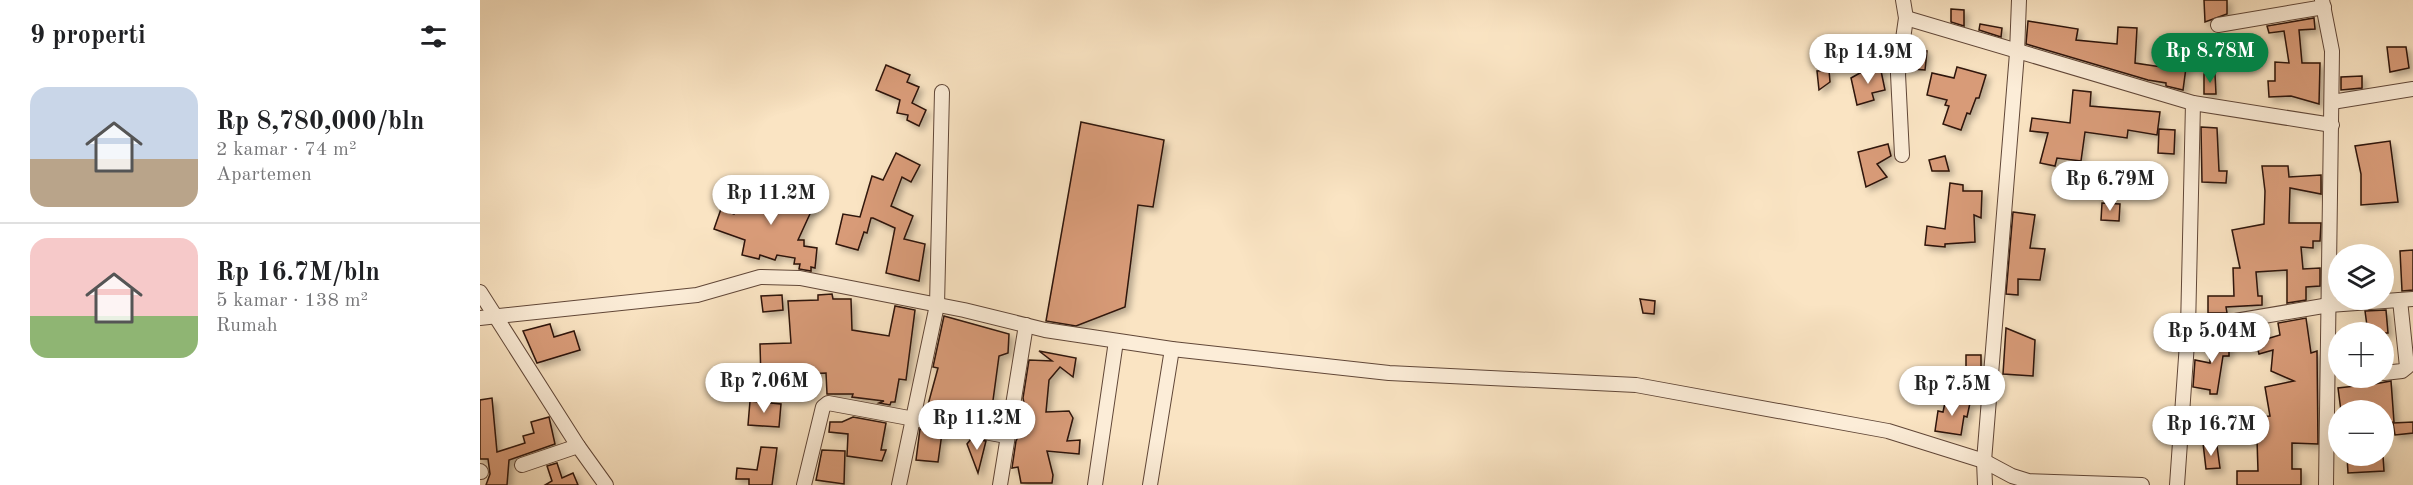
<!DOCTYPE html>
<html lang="id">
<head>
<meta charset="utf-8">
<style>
  :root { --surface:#fff; --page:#f6f6f6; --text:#202124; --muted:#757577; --line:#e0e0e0; --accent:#0b8043 }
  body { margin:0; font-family:"Old Standard TT",serif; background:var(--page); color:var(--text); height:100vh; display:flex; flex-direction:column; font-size:22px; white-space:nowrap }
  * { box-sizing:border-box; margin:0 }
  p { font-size:20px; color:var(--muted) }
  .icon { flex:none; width:33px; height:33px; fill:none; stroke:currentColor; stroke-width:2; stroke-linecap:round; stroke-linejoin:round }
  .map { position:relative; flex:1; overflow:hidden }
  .drawer { display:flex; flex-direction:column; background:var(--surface); width:480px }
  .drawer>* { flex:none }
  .tools { position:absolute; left:1848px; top:244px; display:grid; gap:12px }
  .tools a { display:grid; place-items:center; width:66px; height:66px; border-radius:50%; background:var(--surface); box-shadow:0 6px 24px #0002; font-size:30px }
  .price { position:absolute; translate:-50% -51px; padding:0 14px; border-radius:21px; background:#fff; color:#222; font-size:20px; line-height:39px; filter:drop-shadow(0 2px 3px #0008) }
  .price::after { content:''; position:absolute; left:50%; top:36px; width:18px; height:14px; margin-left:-9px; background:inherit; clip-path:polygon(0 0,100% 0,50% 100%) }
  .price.on { background:var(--accent); color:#fff }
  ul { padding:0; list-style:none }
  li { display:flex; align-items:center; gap:18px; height:150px; padding:0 30px }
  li+li { border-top:2px solid var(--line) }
  li span { display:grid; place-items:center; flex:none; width:168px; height:120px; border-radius:18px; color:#555 }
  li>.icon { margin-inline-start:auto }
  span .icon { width:72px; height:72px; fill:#fffc; stroke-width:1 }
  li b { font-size:26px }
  h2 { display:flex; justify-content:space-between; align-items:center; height:72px; padding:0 30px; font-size:26px }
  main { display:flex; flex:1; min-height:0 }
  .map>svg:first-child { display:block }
</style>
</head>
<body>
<main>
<section class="drawer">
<h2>9 properti<svg class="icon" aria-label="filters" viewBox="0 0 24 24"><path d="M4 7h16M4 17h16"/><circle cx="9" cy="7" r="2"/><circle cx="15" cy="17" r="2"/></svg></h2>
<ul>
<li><span style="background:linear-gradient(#c9d6e8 60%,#b9a48a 0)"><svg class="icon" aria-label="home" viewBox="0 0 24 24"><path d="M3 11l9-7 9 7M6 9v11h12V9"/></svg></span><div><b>Rp 8,780,000/bln</b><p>2 kamar · 74 m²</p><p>Apartemen</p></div></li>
<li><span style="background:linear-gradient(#f6c9c9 65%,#8fb573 0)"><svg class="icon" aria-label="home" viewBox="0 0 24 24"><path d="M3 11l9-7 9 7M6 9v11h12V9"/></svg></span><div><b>Rp 16.7M/bln</b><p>5 kamar · 138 m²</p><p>Rumah</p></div></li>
</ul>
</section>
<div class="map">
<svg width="1933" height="485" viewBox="0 0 1933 485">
  <defs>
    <filter id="shadow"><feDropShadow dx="4" dy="4" stdDeviation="3" flood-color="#0004"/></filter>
  </defs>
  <rect width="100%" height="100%" fill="#fae4c3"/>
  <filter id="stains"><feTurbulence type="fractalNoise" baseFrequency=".00333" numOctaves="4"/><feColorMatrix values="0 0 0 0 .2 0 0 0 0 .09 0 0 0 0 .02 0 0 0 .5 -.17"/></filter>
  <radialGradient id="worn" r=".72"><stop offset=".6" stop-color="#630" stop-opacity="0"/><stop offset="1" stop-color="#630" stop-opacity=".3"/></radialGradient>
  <g fill="#d89b78" stroke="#2e1309" stroke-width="1.5" filter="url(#shadow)">
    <polygon points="1724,0 1747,0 1747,14 1725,22"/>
    <polygon points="1471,9 1484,10 1484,26 1471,22"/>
    <polygon points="1834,18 1835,29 1819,30 1822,63 1840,63 1839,104 1811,96 1789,97 1788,81 1795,81 1795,62 1809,63 1804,31 1789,33 1787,26"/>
    <polygon points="1548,21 1598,29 1596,40 1637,44 1638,27 1657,28 1655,63 1688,68 1690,57 1707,60 1703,90 1686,86 1686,83 1668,80 1546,44"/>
    <polygon points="1500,24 1522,28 1521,37 1499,30"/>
    <polygon points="1907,47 1926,47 1929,68 1910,72"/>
    <polygon points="1434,50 1447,51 1445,70 1432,69"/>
    <polygon points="406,65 430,75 427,82 439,87 432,103 446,110 439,126 427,120 428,115 417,113 420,100 396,90"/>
    <polygon points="1400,66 1405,90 1392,93 1394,100 1377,105 1371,78 1387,69"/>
    <polygon points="1477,67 1506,75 1499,98 1496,98 1490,114 1487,113 1481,130 1463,124 1469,106 1465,105 1467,100 1447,95 1452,73 1474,78"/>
    <polygon points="1349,70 1350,82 1339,90 1337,71"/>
    <polygon points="1724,74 1735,74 1736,94 1724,94"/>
    <polygon points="1882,76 1882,88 1861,90 1861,77"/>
    <polygon points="1593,90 1611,92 1610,106 1680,112 1677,135 1648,130 1647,138 1605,132 1601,161 1577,158 1575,166 1560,163 1568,133 1550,131 1552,118 1590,123"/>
    <polygon points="601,122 684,140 673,207 658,205 645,307 596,326 566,321"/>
    <polygon points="1721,127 1737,128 1739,171 1747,171 1746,183 1722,182"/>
    <polygon points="1679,129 1695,130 1694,154 1678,153"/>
    <polygon points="1910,141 1918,202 1881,205 1881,174 1875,146"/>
    <polygon points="1408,144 1411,156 1397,164 1407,177 1386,187 1378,152"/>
    <polygon points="416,153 440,165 431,182 422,177 411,206 433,216 424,239 445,244 439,281 406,273 415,228 393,218 391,218 387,233 384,232 378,250 356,244 363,214 380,217 392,176 403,180"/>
    <polygon points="1465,156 1469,171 1452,171 1449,160"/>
    <polygon points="1782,166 1808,166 1809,177 1841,175 1841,194 1810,188 1809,223 1841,223 1840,241 1833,241 1833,248 1821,247 1823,269 1840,268 1840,286 1826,287 1826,300 1807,303 1807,270 1776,272 1778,296 1782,296 1782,305 1746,307 1747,313 1728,313 1728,296 1754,296 1753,268 1760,268 1752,230 1784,224 1785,191"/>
    <polygon points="269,182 301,200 305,190 335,203 318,240 324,240 324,246 337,248 335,268 331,267 331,271 319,269 320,264 314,264 315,258 297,255 295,260 280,255 279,259 262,255 265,240 234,229 241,209 254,214"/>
    <polygon points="1470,183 1483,185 1483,191 1502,191 1501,218 1494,215 1495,242 1465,244 1465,247 1445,245 1447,226 1465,229"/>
    <polygon points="1622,203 1640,204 1639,221 1621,220"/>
    <polygon points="1533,212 1555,215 1550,248 1565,249 1560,280 1538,279 1538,295 1526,294"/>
    <polygon points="1933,250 1933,290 1922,291 1920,251"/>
    <polygon points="352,294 353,299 371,299 372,330 409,336 415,306 435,310 426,380 419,379 415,402 411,402 410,405 399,403 404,401 372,397 373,394 347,394 346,373 325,374 326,380 281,380 280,344 311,343 308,301 338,300 338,295"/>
    <polygon points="302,295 303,310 283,312 281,296"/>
    <polygon points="1160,299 1175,301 1174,314 1163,313"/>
    <polygon points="1906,310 1908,333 1888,333 1885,311"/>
    <polygon points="464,316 529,334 528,353 519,356 511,415 495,415 493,420 446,412 458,368 453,367"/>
    <polygon points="1826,318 1831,353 1837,351 1838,444 1812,443 1812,469 1821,469 1821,485 1757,485 1757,471 1778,471 1777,439 1737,441 1736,419 1790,416 1785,387 1814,381 1791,371 1793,350 1779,354 1776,342 1800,335 1798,323"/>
    <polygon points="70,324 74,337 94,331 100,350 57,363 43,331"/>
    <polygon points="1526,328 1555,340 1553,376 1523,374"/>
    <polygon points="1749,333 1749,356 1743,356 1737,394 1730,394 1730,390 1713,387 1715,360 1730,363 1730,334"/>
    <polygon points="559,351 596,358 593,377 580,367 569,380 566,412 589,411 593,418 587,441 600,440 599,454 567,451 573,475 572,483 541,483 538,467 532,468 536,441 543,428 549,430 543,398 549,360 572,361"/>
    <rect x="1486" y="355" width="15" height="23"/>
    <polygon points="1894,378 1894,384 1911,381 1914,422 1904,423 1904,411 1861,411 1858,388 1876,386 1872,380"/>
    <polygon points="12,398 17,452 45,443 43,436 54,433 51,422 69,417 75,444 29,460 27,485 6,485 10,474 8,459 0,459 0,400"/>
    <polygon points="1466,398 1490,403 1487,417 1484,416 1481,435 1455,431 1458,411 1463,412"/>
    <polygon points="270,401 301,404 299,427 268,425"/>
    <polygon points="373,417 406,423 401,450 406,450 402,461 367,456 368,434 349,432 350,422 362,422"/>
    <polygon points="1933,422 1933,433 1915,435 1913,423"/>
    <polygon points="440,429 462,433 458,462 436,460"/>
    <polygon points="491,439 506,441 498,473 487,444"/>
    <polygon points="1723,443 1737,446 1740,468 1726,469"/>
    <polygon points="281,447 297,448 292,485 269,485 269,479 256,479 257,468 277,470"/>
    <polygon points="342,450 365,451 364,484 336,480"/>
    <polygon points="1867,456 1903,456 1904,471 1868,473"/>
    <polygon points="77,463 82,478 93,473 98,485 65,485 72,481 67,466"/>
  </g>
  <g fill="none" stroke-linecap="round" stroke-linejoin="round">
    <defs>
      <g id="minor">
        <polyline points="1842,0 1852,51 1846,485"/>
        <polyline points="1426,18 1713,103 1852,125"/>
        <polyline points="1738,25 1844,7"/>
        <polyline points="1852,102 1933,89"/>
        <polyline points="1422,155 1418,74 1426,18 1423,0"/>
        <polyline points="0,292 98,446 126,485"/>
        <polyline points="0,318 217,295 280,277 320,278 484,310 565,330 692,349 909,373 1156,385 1408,431 1504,461 1532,476 1548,481 1662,485"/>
        <polyline points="1708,329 1849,305 1933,299"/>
        <polyline points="1904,373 1922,371 1927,367 1920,300"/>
        <polyline points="42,465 98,446"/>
        <polyline points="0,471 1,472"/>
        <polyline points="324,485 343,407 348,403 526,436"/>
        <polyline points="419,485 457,305 462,92"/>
        <polyline points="520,485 546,325"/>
        <polyline points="615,485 636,341"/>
        <polyline points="670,485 692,349"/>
        <polyline points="1505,485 1504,461 1537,53 1539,0"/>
        <polyline points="1697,485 1708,329 1713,103"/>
      </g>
    </defs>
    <use href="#minor" stroke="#614738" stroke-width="16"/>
    <use href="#minor" stroke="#fcedd8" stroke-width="14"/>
  </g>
  <rect width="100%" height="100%" filter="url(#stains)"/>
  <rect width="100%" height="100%" fill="url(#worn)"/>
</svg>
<div class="tools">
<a><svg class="icon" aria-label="layers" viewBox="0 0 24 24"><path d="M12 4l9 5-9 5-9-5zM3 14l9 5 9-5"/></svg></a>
<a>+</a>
<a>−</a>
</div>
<b class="price on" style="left:1730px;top:84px">Rp 8.78M</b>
<b class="price" style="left:1388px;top:85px">Rp 14.9M</b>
<b class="price" style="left:1630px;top:212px">Rp 6.79M</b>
<b class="price" style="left:291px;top:226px">Rp 11.2M</b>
<b class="price" style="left:1732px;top:364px">Rp 5.04M</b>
<b class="price" style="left:284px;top:414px">Rp 7.06M</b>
<b class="price" style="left:1472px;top:417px">Rp 7.5M</b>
<b class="price" style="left:497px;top:451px">Rp 11.2M</b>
<b class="price" style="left:1731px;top:457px">Rp 16.7M</b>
</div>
</main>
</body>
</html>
